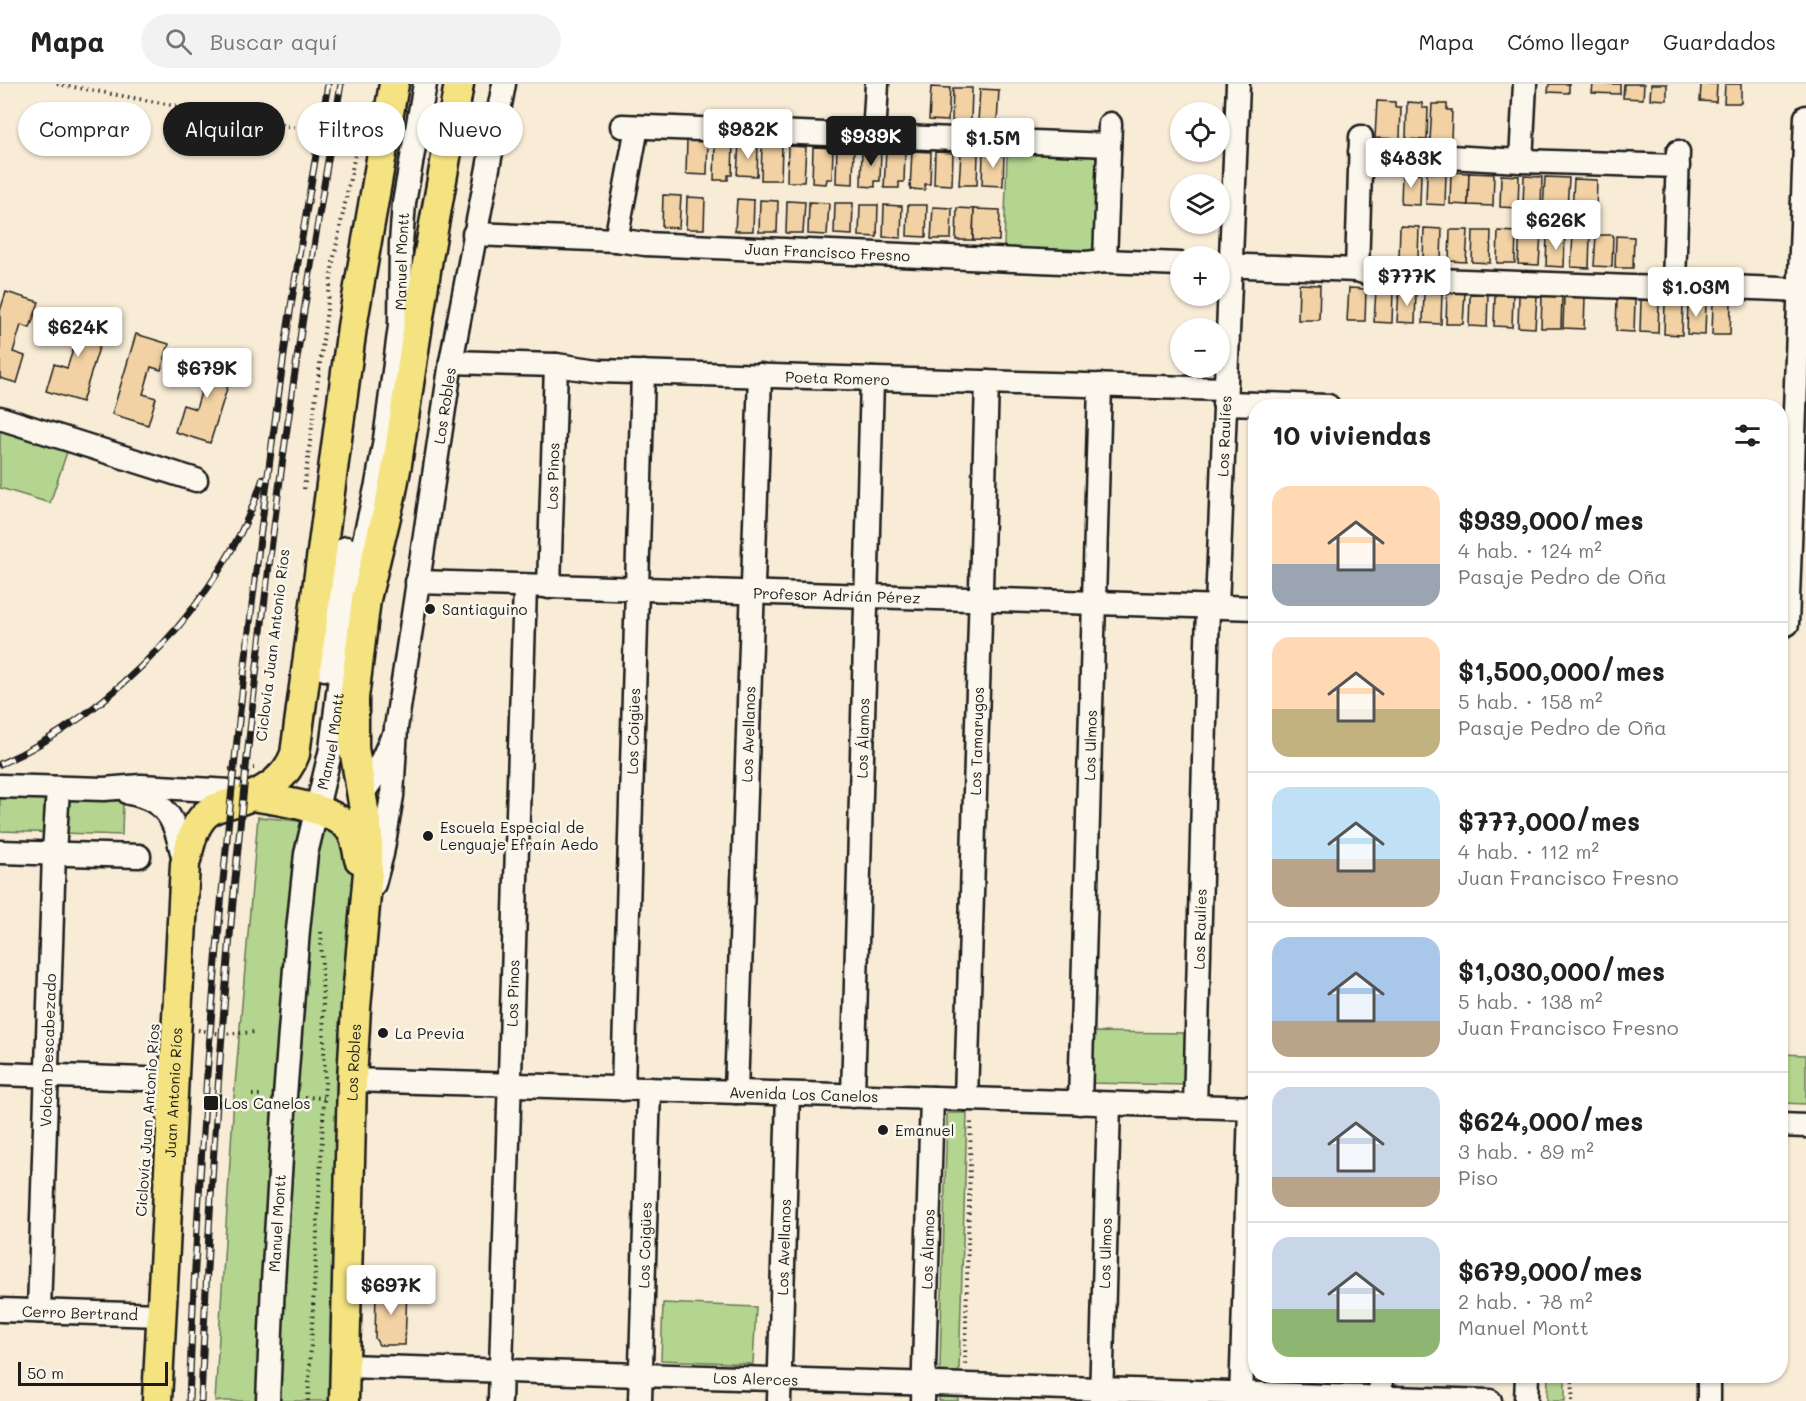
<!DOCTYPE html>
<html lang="es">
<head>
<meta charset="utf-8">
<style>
  :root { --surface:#fff; --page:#f2f2f2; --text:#222; --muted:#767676; --line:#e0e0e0; --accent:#1c1c1c }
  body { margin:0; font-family:Mali,sans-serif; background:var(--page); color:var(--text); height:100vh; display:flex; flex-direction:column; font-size:22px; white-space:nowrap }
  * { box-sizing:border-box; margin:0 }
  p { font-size:20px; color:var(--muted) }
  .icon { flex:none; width:33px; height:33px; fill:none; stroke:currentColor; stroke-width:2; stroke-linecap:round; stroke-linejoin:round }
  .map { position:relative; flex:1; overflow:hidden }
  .side { position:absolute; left:1248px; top:315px; width:540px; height:984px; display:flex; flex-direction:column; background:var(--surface); border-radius:24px; box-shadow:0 2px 4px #0004 }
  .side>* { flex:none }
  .banner { position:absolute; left:18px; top:18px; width:570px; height:54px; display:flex; gap:12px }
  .buttons { position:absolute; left:1170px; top:18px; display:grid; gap:12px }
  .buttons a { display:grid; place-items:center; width:60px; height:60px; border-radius:50%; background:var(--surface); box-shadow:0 2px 4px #0004; font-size:30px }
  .scale { position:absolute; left:18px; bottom:15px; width:150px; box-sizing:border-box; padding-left:6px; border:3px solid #1c1c1c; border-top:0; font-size:16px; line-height:21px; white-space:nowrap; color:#1c1c1c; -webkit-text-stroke:4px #fbf7ec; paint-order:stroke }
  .price { position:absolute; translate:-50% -51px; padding:0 14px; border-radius:6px; background:#fff; color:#222; font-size:20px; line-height:39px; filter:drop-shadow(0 2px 3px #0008) }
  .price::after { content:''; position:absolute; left:50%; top:36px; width:18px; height:14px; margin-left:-9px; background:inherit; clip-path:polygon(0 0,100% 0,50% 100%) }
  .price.selected { background:var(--accent); color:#fff }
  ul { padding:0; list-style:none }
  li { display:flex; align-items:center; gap:18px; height:150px; padding:0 24px }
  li+li { border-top:2px solid var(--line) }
  li span { display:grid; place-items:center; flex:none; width:168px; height:120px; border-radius:18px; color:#555 }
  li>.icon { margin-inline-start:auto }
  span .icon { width:72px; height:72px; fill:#fffc; stroke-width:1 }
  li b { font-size:26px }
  h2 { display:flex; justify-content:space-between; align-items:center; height:72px; padding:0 24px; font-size:26px }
  .chip { padding:0 21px; border-radius:27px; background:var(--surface); box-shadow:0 2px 4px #0004; font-size:21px; line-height:54px }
  .chip.selected { background:var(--accent); color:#fff }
  header { display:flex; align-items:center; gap:36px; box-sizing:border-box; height:84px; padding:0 30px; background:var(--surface); border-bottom:2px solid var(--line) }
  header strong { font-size:28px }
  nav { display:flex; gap:33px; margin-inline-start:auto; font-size:21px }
  .search { width:420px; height:54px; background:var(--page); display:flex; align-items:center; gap:15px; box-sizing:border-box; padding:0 21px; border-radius:33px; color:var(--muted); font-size:22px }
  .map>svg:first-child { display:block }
</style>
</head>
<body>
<header>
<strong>Mapa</strong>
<div class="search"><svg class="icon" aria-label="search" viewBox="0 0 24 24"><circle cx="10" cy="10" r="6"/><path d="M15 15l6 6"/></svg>Buscar aquí</div>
<nav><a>Mapa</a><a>Cómo llegar</a><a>Guardados</a></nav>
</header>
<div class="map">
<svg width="1806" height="1317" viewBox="0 0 1806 1317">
  <rect width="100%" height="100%" fill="#f8ecd6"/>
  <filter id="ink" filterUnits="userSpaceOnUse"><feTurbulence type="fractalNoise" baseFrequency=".0167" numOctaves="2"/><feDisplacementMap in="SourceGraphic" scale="12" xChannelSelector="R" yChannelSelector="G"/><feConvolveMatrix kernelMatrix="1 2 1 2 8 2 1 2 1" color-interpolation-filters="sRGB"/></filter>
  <g filter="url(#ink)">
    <g fill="#b4d58f" stroke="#687856" stroke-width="1.5">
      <polygon points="1011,67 1084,67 1095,72 1101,82 1096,165 1084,169 1010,165 1004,162 1007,72"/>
      <polygon points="0,344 68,365 50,419 0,404"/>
      <polygon points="0,710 123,717 122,751 0,747"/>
      <polygon points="258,733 310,738 348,751 357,771 334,1317 215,1317 234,1013"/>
      <polygon points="1090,948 1190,949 1189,1001 1088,999"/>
      <polygon points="1781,970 1806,971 1806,1020 1781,1019"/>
      <polygon points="947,1029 967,1029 958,1317 939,1317"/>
      <polygon points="663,1219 756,1223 753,1280 661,1276"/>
      <polygon points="1548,1292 1565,1292 1565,1317 1547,1317"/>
    </g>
    <g fill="#f2d2a4" stroke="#1c1c1c" stroke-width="1.5">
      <polygon points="1549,0 1569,0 1569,9 1548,8"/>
      <polygon points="1593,0 1620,0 1620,10 1592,9"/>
      <polygon points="1624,0 1644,0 1643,15 1623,14"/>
      <polygon points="1651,0 1667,0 1667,16 1650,15"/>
      <polygon points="1701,0 1717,0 1716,18 1700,17"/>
      <polygon points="1725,0 1741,0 1741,19 1724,19"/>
      <polygon points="931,3 950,4 948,37 929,36"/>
      <polygon points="953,4 972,4 971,37 952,37"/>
      <polygon points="980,5 999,6 997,39 978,38"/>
      <polygon points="1377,17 1395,18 1395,23 1401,23 1400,55 1375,54"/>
      <polygon points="1407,18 1422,19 1422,24 1428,24 1427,56 1406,55"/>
      <polygon points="1432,20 1447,20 1447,26 1452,26 1451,57 1430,57"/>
      <polygon points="687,55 708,56 707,91 686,90"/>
      <polygon points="715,59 733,59 732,91 728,91 728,96 714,96"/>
      <polygon points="739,59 758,60 757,92 737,91"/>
      <polygon points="762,60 782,61 781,96 761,96"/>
      <polygon points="837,60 854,61 853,100 836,99"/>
      <polygon points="788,62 806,63 804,98 787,98"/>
      <polygon points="813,63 833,64 832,95 827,95 826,100 812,99"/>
      <polygon points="862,64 881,65 880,97 875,97 875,103 861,102"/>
      <polygon points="886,66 905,67 904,98 899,98 899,104 884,104"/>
      <polygon points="912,67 931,68 930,100 925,100 925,106 910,105"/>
      <polygon points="935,68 953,69 952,101 934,100"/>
      <polygon points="961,69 978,70 977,101 959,101"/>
      <polygon points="983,69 1004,70 1003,102 982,101"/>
      <polygon points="1451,88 1469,89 1468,121 1450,120"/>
      <polygon points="1402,89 1421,89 1420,121 1401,120"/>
      <polygon points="1427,89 1446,89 1445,121 1426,120"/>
      <polygon points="1469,89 1494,90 1493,122 1468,121"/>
      <polygon points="1501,91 1519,92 1518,124 1500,123"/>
      <polygon points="1524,92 1542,93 1541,124 1523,124"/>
      <polygon points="1545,93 1569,94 1567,125 1543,125"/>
      <polygon points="1574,95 1597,96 1596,128 1572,127"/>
      <polygon points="663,111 681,112 679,144 662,143"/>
      <polygon points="687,113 705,114 704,145 686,145"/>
      <polygon points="737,115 754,116 753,147 735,147"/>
      <polygon points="760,116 778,117 777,148 759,148"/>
      <polygon points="787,117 805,118 803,149 786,149"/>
      <polygon points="809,118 829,119 827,151 808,150"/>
      <polygon points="835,119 853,119 852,151 834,150"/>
      <polygon points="860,121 878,121 877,153 859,152"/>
      <polygon points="884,121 902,122 901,154 883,153"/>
      <polygon points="908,121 927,121 926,153 907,152"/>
      <polygon points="933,123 952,124 951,155 931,155"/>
      <polygon points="957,124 974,125 973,156 956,156"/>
      <polygon points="974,125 1000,126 999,157 973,156"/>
      <polygon points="1400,142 1419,143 1418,174 1399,174"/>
      <polygon points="1424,144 1442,145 1441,176 1423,176"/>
      <polygon points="1450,146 1468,146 1466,178 1449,177"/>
      <polygon points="1473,147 1491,147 1490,179 1472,178"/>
      <polygon points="1498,147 1516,148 1515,179 1497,179"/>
      <polygon points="1520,149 1541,149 1539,181 1518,180"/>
      <polygon points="1547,151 1565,151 1564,183 1546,182"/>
      <polygon points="1573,151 1590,152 1589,184 1571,183"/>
      <polygon points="1596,151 1613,151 1612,183 1594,182"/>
      <polygon points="1616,152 1634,153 1633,184 1615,184"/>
      <polygon points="1299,200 1320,201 1319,236 1298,236"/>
      <polygon points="1349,204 1366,205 1365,237 1347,237"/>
      <polygon points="1376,206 1393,206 1392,239 1374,238"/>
      <polygon points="1399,206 1416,207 1415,239 1397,238"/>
      <polygon points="1424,207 1442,208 1441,240 1423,239"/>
      <polygon points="6,208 39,218 30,244 21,241 13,268 25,272 17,299 0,294 0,227"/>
      <polygon points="1447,208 1465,208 1463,240 1446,240"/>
      <polygon points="1470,210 1488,210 1487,243 1469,242"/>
      <polygon points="1495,210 1513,211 1512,243 1494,242"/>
      <polygon points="1519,211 1537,212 1535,244 1518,243"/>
      <polygon points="1542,211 1562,212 1561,244 1541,244"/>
      <polygon points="1564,212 1585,213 1584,245 1563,244"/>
      <polygon points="1617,215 1635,216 1634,248 1616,247"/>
      <polygon points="1641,216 1659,217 1658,249 1640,248"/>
      <polygon points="1665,218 1683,219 1682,251 1664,250"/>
      <polygon points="1688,218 1706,219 1705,251 1687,250"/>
      <polygon points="1713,218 1731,219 1730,251 1712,251"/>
      <polygon points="74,228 107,238 82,318 46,307 54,280 67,284 76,257 66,254"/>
      <polygon points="136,250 169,260 161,286 151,283 143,310 156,314 148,341 112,330"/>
      <polygon points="202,269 235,279 210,359 175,348 183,321 196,325 204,298 194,295"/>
      <polygon points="385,1202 407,1203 405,1261 379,1261 375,1254 376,1208"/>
    </g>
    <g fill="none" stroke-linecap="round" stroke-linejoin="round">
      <defs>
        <g id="minor">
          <polyline points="622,42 1109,61"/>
          <polyline points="874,52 877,0"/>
          <polyline points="1360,68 1521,77 1678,82"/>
          <polyline points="1521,77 1525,0"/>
          <path id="s1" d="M474 150 616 156 645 160 1086 179 1105 177 1180 180"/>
          <polyline points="616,156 637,43"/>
          <polyline points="1105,177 1110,40"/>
          <polyline points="1220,181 1357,186 1382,194 1659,204 1674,201 1806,206"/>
          <polyline points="1357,186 1361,53"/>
          <polyline points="1674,201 1678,68"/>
          <path id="s2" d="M451 278 556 281 599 287 1225 305"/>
          <polyline points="1224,319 1328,322"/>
          <polyline points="0,334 196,396"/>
          <path id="s3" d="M417 498 1256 524"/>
          <path id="s4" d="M549 503 556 281"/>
          <path id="s5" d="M1217 523 1238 0"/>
          <polyline points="1787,540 1806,33"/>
          <polyline points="325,585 332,521 346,464"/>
          <polyline points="0,702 104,705 141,702 231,707 251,712"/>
          <path d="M129 709C173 717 175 742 185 780"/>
          <polyline points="361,712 374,693 391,656"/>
          <polyline points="0,768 139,772"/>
          <path id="s6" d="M374 800 382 770 392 712 396 644 451 278 504 0"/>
          <polyline points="0,990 173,996"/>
          <path id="s7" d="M352 996 1256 1024"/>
          <path id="s8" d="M623 1005 643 288"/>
          <path id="s9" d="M736 1008 760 291"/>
          <path id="s10" d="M853 1012 872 295"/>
          <path id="s11" d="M966 1015 987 298"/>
          <path id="s12" d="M1080 1019 1100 301"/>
          <path id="s13" d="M1195 1023 1208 523"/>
          <polyline points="1780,1041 1806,1042"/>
          <path id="s14" d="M0 1226 160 1231"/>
          <path id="s15" d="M39 1227 54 769 58 705"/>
          <path id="s16" d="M345 1282 1490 1317"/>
          <path id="s17" d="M268 1317 273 1198 285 1012 298 846 306 770 331 665 349 521 377 400 385 355 400 242 401 159 404 119 425 0"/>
          <path id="s18" d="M500 1317 525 502"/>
          <path id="s19" d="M640 1317 649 1005"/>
          <path id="s20" d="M779 1317 788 1010"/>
          <path id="s21" d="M923 1317 932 1014"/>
          <path id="s22" d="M1101 1317 1109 1020"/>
          <polyline points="1241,1317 1250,1024"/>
          <polyline points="1380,1317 1381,1292"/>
          <polyline points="1526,1317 1527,1292"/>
          <polyline points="1709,1317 1709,1292"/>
        </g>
        <g id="major">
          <path d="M251 712C277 716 331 723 349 744 356 753 357 764 359 775"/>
          <path id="s23" d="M157 1317 185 780C190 762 193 738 210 727 219 721 231 720 241 716 265 708 286 695 295 670L352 243 394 0"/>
          <path id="s24" d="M344 1317 352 996 356 924 368 788V750L354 664V614L366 515 391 412 397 380 427 180 459 0"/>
        </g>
      </defs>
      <use href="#minor" stroke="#1c1c1c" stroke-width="27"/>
      <use href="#major" stroke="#1c1c1c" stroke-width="33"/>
      <g stroke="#1c1c1c" stroke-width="4" stroke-dasharray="1.5 4.5" stroke-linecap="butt">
        <polyline points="57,0 309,46"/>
        <polyline points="304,405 333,178 359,51"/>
        <polyline points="229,685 254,684"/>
        <polyline points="198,946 222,950 257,948"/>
        <polyline points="252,1011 264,1011"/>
        <polyline points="305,1013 324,1014"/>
        <polyline points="965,1280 971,1036"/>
        <polyline points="308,1317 325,999 321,845"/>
        <polyline points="1572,1317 1573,1292"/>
      </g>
      <use href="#minor" stroke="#fbf7ec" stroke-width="22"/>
      <use href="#major" stroke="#f5e382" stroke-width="28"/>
      <defs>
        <g id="rail">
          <path d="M0 680C114 630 225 514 263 394"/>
          <path d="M189 1317C202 962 237 608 286 256 298 171 314 85 328 0"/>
          <path d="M201 1317C218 875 265 435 341 0"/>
        </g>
      </defs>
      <use href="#rail" stroke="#1c1c1c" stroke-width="7"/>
      <use href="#rail" stroke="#fbf7ec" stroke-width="4.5" stroke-dasharray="14" stroke-linecap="butt"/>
    </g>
  </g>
  <g fill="#1c1c1c" stroke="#fbf7ec" stroke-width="2">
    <circle cx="430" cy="525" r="6"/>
    <circle cx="428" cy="752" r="6"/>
    <circle cx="383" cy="949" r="6"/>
    <rect x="203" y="1011" width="16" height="16" rx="3"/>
    <circle cx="883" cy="1046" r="6"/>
  </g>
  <g text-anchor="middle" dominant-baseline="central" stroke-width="5" stroke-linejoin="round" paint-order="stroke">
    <g font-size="15" fill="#1c1c1c" stroke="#fbf7ec">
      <text stroke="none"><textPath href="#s1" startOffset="354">Juan Francisco Fresno</textPath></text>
      <text stroke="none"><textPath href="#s17" startOffset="1150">Manuel Montt</textPath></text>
      <text stroke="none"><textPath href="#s2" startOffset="387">Poeta Romero</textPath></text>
      <text stroke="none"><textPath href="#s6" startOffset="484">Los Robles</textPath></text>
      <text stroke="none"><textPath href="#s5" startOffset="171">Los Raulíes</textPath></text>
      <text stroke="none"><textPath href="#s4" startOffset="111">Los Pinos</textPath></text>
      <text stroke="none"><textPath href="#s3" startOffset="420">Profesor Adrián Pérez</textPath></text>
      <text transform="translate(272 561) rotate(-83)">Ciclovía Juan Antonio Ríos</text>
      <text stroke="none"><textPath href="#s8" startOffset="358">Los Coigües</textPath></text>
      <text stroke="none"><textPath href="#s9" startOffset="358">Los Avellanos</textPath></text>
      <text stroke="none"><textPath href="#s10" startOffset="358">Los Álamos</textPath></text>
      <text stroke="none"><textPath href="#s17" startOffset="664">Manuel Montt</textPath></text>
      <text stroke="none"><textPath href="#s11" startOffset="358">Los Tamarugos</textPath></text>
      <text stroke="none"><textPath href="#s12" startOffset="358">Los Ulmos</textPath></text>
      <text stroke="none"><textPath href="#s13" startOffset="178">Los Raulíes</textPath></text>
      <text stroke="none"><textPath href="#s18" startOffset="408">Los Pinos</textPath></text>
      <text stroke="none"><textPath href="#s15" startOffset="261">Volcán Descabezado</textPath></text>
      <text stroke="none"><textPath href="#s24" startOffset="339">Los Robles</textPath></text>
      <text stroke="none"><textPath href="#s23" startOffset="309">Juan Antonio Ríos</textPath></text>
      <text stroke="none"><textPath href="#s7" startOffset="452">Avenida Los Canelos</textPath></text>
      <text transform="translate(147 1036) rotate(-86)">Ciclovía Juan Antonio Ríos</text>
      <text stroke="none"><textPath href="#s17" startOffset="178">Manuel Montt</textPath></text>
      <text stroke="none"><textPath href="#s19" startOffset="156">Los Coigües</textPath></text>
      <text stroke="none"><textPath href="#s20" startOffset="154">Los Avellanos</textPath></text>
      <text stroke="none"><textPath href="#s21" startOffset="152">Los Álamos</textPath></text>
      <text stroke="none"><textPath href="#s22" startOffset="148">Los Ulmos</textPath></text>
      <text stroke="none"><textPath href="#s14" startOffset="80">Cerro Bertrand</textPath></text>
      <text stroke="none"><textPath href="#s16" startOffset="411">Los Alerces</textPath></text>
    </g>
    <g font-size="15" fill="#1c1c1c" stroke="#fbf7ec" text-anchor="start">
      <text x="442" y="525">Santiaguino</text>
      <text x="440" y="743">Escuela Especial de<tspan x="440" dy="17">Lenguaje Efraín Aedo</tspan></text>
      <text x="395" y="949">La Previa</text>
      <text x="224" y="1019">Los Canelos</text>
      <text x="895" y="1046">Emanuel</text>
    </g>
  </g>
</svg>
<div class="buttons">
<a><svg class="icon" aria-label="locate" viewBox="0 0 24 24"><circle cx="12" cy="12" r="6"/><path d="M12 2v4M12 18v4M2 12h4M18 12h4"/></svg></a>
<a><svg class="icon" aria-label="layers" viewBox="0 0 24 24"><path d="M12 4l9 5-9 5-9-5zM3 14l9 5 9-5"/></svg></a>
<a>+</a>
<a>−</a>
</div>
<div class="scale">50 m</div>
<b class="price" style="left:748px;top:76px">$982K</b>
<b class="price selected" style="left:871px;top:83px">$939K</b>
<b class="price" style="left:993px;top:85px">$1.5M</b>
<b class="price" style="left:1411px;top:105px">$483K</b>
<b class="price" style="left:1556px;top:167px">$626K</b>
<b class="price" style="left:1407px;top:223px">$777K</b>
<b class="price" style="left:1696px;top:234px">$1.03M</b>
<b class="price" style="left:78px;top:274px">$624K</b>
<b class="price" style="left:207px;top:315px">$679K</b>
<b class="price" style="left:391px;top:1232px">$697K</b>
<div class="banner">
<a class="chip">Comprar</a>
<a class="chip selected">Alquilar</a>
<a class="chip">Filtros</a>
<a class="chip">Nuevo</a>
</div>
<section class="side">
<h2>10 viviendas<svg class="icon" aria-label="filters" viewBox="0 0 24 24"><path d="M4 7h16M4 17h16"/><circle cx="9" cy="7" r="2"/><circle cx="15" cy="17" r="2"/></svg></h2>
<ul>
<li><span style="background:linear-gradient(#ffd9b3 65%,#9aa5b1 0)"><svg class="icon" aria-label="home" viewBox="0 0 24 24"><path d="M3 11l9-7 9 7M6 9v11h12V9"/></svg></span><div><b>$939,000/mes</b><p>4 hab. · 124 m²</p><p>Pasaje Pedro de Oña</p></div></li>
<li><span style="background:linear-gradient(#ffd9b3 60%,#c2b280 0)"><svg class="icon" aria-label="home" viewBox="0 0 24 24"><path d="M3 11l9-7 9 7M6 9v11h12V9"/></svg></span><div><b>$1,500,000/mes</b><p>5 hab. · 158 m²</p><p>Pasaje Pedro de Oña</p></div></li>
<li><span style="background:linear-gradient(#bfe0f5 60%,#b9a48a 0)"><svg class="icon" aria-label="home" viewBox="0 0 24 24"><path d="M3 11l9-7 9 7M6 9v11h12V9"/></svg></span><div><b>$777,000/mes</b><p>4 hab. · 112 m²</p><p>Juan Francisco Fresno</p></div></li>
<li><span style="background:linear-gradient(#a9c7e8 70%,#b9a48a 0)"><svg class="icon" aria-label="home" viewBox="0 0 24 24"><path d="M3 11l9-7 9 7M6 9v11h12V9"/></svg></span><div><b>$1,030,000/mes</b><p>5 hab. · 138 m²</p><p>Juan Francisco Fresno</p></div></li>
<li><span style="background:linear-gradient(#c9d6e8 75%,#b9a48a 0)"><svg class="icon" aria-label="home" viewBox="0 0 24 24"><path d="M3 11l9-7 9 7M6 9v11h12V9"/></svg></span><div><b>$624,000/mes</b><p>3 hab. · 89 m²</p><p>Piso</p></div></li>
<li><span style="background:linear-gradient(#c9d6e8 60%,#8fb573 0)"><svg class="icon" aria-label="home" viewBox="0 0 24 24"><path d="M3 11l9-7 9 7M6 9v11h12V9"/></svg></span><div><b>$679,000/mes</b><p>2 hab. · 78 m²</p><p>Manuel Montt</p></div></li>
</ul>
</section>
</div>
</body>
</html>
